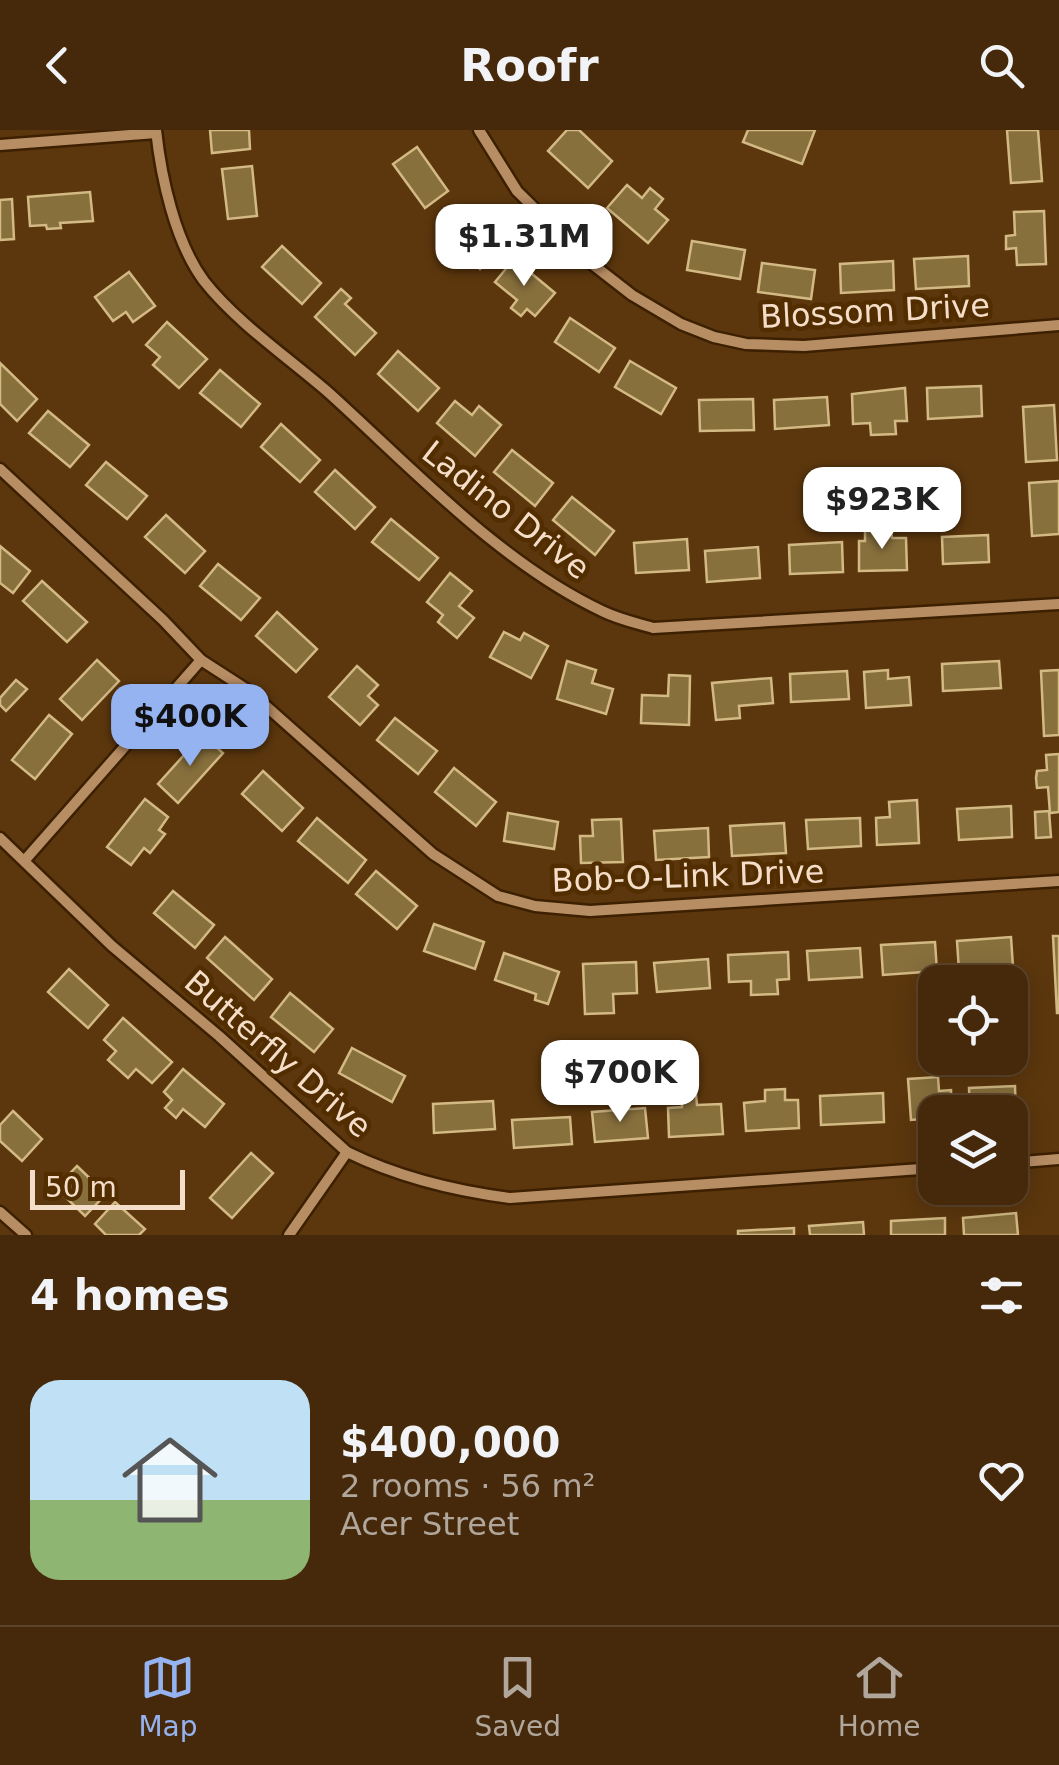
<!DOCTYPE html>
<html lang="en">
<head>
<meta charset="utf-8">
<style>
  :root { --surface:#45290a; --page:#4c3113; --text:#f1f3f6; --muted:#b0a69c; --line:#5d452b; --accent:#95b2f1 }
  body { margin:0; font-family:"DejaVu Sans",sans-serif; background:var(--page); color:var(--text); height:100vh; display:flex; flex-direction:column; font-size:38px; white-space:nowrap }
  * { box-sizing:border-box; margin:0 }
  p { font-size:32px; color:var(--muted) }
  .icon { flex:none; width:55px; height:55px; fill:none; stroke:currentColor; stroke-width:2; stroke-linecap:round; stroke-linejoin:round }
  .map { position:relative; height:1105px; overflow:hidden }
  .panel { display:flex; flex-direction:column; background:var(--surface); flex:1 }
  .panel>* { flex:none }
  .controls { position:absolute; left:918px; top:835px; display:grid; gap:20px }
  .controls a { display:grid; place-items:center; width:110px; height:110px; border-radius:20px; background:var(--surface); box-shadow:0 5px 25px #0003,0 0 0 2px var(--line); font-size:50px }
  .scale { position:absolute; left:30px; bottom:25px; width:155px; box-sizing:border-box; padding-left:10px; border:5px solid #f5dec9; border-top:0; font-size:28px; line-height:35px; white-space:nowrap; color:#f5dec9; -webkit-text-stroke:8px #512d00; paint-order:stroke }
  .price { position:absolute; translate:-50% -85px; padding:0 22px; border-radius:20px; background:#fff; color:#222; font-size:32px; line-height:65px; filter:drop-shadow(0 2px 5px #0008) }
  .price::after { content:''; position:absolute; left:50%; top:60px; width:30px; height:22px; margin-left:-15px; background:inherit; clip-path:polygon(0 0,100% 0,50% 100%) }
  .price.current { background:var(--accent); color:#111 }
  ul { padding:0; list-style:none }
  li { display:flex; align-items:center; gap:30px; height:250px; padding:0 30px }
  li+li { border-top:2px solid var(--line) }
  li span { display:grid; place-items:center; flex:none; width:280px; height:200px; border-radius:30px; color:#555 }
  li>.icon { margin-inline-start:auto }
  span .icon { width:120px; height:120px; fill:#fffc; stroke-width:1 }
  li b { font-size:42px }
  h2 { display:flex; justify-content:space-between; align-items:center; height:120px; padding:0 30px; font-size:42px }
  header { display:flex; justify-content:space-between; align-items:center; height:130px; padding:0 30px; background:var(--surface); font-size:45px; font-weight:700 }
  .menu { display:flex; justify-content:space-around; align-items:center; height:140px; border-top:2px solid var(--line); background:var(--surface); font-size:28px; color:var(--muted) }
  .menu a { display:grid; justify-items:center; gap:5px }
  .menu .current { color:var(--accent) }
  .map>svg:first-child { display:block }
</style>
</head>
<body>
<header><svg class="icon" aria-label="back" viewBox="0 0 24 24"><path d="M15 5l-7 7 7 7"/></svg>Roofr<svg class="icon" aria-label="search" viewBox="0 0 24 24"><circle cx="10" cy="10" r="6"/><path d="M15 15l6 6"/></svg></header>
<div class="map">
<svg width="1059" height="1105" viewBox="0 0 1059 1105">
  <rect width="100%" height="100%" fill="#5c370d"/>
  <g fill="#88703d" stroke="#d3b984" stroke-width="2.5">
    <polygon points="210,0 249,0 250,19 212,23"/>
    <polygon points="567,0 579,0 612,31 588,58 548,21"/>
    <polygon points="748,0 815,0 802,34 743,12"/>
    <polygon points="1007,0 1038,0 1042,51 1011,53"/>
    <polygon points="417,17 448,61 425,78 393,34"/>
    <polygon points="252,36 257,86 228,89 222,39"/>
    <polygon points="627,55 642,68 650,58 663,69 655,79 668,90 648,113 607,78"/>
    <polygon points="90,62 93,91 60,93 61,98 47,99 46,95 30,96 28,67"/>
    <polygon points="12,69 14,109 0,110 0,70"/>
    <polygon points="461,80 501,116 480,139 441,103"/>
    <polygon points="1044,81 1046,134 1017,135 1016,118 1006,119 1006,106 1015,105 1014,82"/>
    <polygon points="692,111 745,120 740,149 687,140"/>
    <polygon points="282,116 321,153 302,174 262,137"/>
    <polygon points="968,126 969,156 916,159 914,129"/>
    <polygon points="514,129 555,163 535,186 527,179 521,186 511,178 517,170 495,152"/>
    <polygon points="893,131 894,160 841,163 840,134"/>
    <polygon points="762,133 815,140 811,169 758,162"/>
    <polygon points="129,142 155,176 133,192 126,182 113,191 95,167"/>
    <polygon points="341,159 351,168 345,174 376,203 355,225 315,187"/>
    <polygon points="570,188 615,218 599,242 555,212"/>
    <polygon points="167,192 207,229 179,258 153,235 160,227 146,215"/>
    <polygon points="398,221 439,258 418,281 378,244"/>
    <polygon points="630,231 676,258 661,284 615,257"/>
    <polygon points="0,233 37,269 17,291 0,274"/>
    <polygon points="220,240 260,274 241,297 200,263"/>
    <polygon points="981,256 982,286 928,289 927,258"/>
    <polygon points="905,258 907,291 895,291 896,304 871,305 870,293 853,294 852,264"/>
    <polygon points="827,267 829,295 775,299 774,270"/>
    <polygon points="753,269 754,300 700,301 699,270"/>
    <polygon points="455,271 472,285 479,276 501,295 475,326 437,293"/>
    <polygon points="1054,275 1057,330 1026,332 1023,277"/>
    <polygon points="48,281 89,315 70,337 29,303"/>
    <polygon points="281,294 320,330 300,352 261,317"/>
    <polygon points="512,320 553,353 535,376 494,342"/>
    <polygon points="106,332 147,366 127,389 86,355"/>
    <polygon points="335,340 375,377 355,399 315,362"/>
    <polygon points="1059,351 1059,404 1032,406 1029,353"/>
    <polygon points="572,367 614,401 595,425 553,390"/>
    <polygon points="166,385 205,421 185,443 145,407"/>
    <polygon points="391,389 438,428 419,450 372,412"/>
    <polygon points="891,399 892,408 906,408 907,440 859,441 859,411 865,411 865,400"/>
    <polygon points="988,405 989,432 943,434 942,407"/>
    <polygon points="687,409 689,440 636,443 634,413"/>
    <polygon points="842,412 843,442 790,444 789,415"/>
    <polygon points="0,416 30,441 13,463 0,453"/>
    <polygon points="758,417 760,448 707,452 705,421"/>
    <polygon points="218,434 260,468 241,490 200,456"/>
    <polygon points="450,443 472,461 459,476 474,488 457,508 438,492 443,485 427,472"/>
    <polygon points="42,451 87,492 67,512 23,471"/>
    <polygon points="277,482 317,519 296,542 256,506"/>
    <polygon points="504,502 520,510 524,503 548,516 531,548 490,527"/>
    <polygon points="97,530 119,551 82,590 60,569"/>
    <polygon points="567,531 596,540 592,553 613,559 606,584 557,569"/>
    <polygon points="999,531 1001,558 943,561 942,534"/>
    <polygon points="357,536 378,555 368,566 378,575 360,595 329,567"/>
    <polygon points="888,540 888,549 909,547 911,575 866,578 864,542"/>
    <polygon points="1059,540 1059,605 1044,606 1041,541"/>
    <polygon points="847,541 849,569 791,572 790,544"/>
    <polygon points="669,545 690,546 689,595 641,593 642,565 668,566"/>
    <polygon points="771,548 773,573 739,576 740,588 716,590 712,553"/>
    <polygon points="16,550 27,559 6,581 0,575 0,568"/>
    <polygon points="49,585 72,604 35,649 12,630"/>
    <polygon points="395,588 437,621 418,644 377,610"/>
    <polygon points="202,605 223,623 178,673 158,654"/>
    <polygon points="1059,624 1059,682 1050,683 1048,657 1037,658 1036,648 1037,641 1047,640 1046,625"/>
    <polygon points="454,638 496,672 476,696 435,662"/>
    <polygon points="263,641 303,678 282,701 242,664"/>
    <polygon points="145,669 168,687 159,700 165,704 150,723 144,718 131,735 107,717"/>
    <polygon points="917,670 919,713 877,715 876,688 890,687 889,672"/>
    <polygon points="1011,676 1012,707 959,710 957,679"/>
    <polygon points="1049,681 1051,707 1036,708 1035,682"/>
    <polygon points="508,683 558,692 554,719 504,711"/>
    <polygon points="317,688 366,730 348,753 298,711"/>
    <polygon points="860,688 861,716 808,719 806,690"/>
    <polygon points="621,689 623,732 581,733 580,706 593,706 592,690"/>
    <polygon points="784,693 786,723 732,726 730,696"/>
    <polygon points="708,698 709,727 656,730 654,701"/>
    <polygon points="376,741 417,776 397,799 356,764"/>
    <polygon points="173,761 214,795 195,818 154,783"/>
    <polygon points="434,794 484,812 475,839 424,821"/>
    <polygon points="1053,806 1059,806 1059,883 1057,883"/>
    <polygon points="225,807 272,849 254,870 207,828"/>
    <polygon points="1011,807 1013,837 959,841 957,811"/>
    <polygon points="935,812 937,841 883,845 881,815"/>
    <polygon points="860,818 862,847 809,850 807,821"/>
    <polygon points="788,822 789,849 777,850 778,864 751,865 751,851 729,852 728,825"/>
    <polygon points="504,823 559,842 548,874 535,870 536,864 495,850"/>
    <polygon points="708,829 710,858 657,862 654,833"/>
    <polygon points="636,832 637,863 613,864 614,883 585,884 583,834"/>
    <polygon points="69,839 108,875 88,898 48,862"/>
    <polygon points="290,863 333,899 314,922 271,887"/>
    <polygon points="123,888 172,932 152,953 136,939 128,948 108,930 116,921 104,910"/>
    <polygon points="352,918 405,946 392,972 339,943"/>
    <polygon points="183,939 224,974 205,997 183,979 176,988 165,978 172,970 164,962"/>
    <polygon points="938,947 939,961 951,960 952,982 935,982 935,988 911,990 908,949"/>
    <polygon points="1015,956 1016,986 1010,986 1010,982 970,982 969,958"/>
    <polygon points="785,959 785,970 798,970 799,998 746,1001 744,973 765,971 765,960"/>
    <polygon points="883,963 884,992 821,995 820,966"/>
    <polygon points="696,965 697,975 721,974 723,1004 669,1007 668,978 682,977 681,966"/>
    <polygon points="493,971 495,999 434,1003 433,974"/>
    <polygon points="645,978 648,1008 595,1012 592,982"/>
    <polygon points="13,981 42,1009 22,1031 0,1011 0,995"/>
    <polygon points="570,987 572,1014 514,1018 512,990"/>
    <polygon points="251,1023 273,1043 232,1088 210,1068"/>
    <polygon points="77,1036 106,1064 85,1086 56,1058"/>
    <polygon points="115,1072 145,1099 139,1105 106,1105 95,1094"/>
    <polygon points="1016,1083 1018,1105 964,1105 963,1088"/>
    <polygon points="945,1088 945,1105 891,1105 891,1091"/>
    <polygon points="863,1092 864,1105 810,1105 809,1096"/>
    <polygon points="794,1098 794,1105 738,1105 738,1101"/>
  </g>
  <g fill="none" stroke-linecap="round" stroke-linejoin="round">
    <defs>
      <g id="street">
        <path d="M156 0C161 47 175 112 204 151 236 192 290 229 329 263 412 338 500 433 602 481 618 489 636 493 653 498L1059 474"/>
        <polyline points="479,0 517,61 587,130 632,165 681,194 714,207 746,214 804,216 1059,195"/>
        <polyline points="0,15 156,3"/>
        <polyline points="0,339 163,490 201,530 249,561 433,724 498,766 535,776 590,781 1059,751"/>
        <path d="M0 708 112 816 219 906 347 1022C396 1046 456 1061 510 1068L935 1038"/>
        <polyline points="25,730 201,530"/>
        <polyline points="1010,1033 1059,1029"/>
        <polyline points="0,1082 26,1105"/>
        <polyline points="289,1105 347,1022"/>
      </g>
    </defs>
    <use href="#street" stroke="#3c2001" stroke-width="15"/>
    <use href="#street" stroke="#b78d64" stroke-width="10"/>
  </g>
  <g text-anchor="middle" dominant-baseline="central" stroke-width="9" stroke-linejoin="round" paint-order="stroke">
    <g font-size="32" fill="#f5dec9" stroke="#512d00">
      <text transform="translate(875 181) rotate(-3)">Blossom Drive</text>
      <text transform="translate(506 380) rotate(38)">Ladino Drive</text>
      <text transform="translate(688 746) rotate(-2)">Bob-O-Link Drive</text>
      <text transform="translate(278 924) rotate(41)">Butterfly Drive</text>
    </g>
  </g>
</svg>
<div class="controls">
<a><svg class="icon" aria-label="locate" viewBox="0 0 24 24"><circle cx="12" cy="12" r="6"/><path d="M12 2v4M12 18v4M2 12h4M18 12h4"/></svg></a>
<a><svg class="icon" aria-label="layers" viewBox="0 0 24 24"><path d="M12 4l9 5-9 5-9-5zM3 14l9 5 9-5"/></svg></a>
</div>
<div class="scale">50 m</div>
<b class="price" style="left:524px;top:159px">$1.31M</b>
<b class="price" style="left:882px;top:422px">$923K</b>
<b class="price current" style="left:190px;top:639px">$400K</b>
<b class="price" style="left:620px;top:995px">$700K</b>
</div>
<section class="panel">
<h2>4 homes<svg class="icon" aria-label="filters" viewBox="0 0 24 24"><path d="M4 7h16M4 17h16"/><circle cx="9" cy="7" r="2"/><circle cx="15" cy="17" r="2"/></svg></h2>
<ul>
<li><span style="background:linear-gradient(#bfe0f5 60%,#8fb573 0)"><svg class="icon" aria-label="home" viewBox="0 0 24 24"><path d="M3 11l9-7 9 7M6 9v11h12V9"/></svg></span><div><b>$400,000</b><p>2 rooms · 56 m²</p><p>Acer Street</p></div><svg class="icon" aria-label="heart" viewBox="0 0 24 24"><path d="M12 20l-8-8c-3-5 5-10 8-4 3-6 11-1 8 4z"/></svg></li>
</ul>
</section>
<nav class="menu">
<a class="current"><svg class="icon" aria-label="map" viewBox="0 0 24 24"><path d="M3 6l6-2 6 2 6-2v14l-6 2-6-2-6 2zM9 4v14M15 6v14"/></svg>Map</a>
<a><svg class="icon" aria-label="saved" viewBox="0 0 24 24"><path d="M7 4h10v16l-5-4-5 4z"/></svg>Saved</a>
<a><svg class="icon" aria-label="home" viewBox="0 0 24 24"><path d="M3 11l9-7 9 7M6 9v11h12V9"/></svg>Home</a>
</nav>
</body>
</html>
